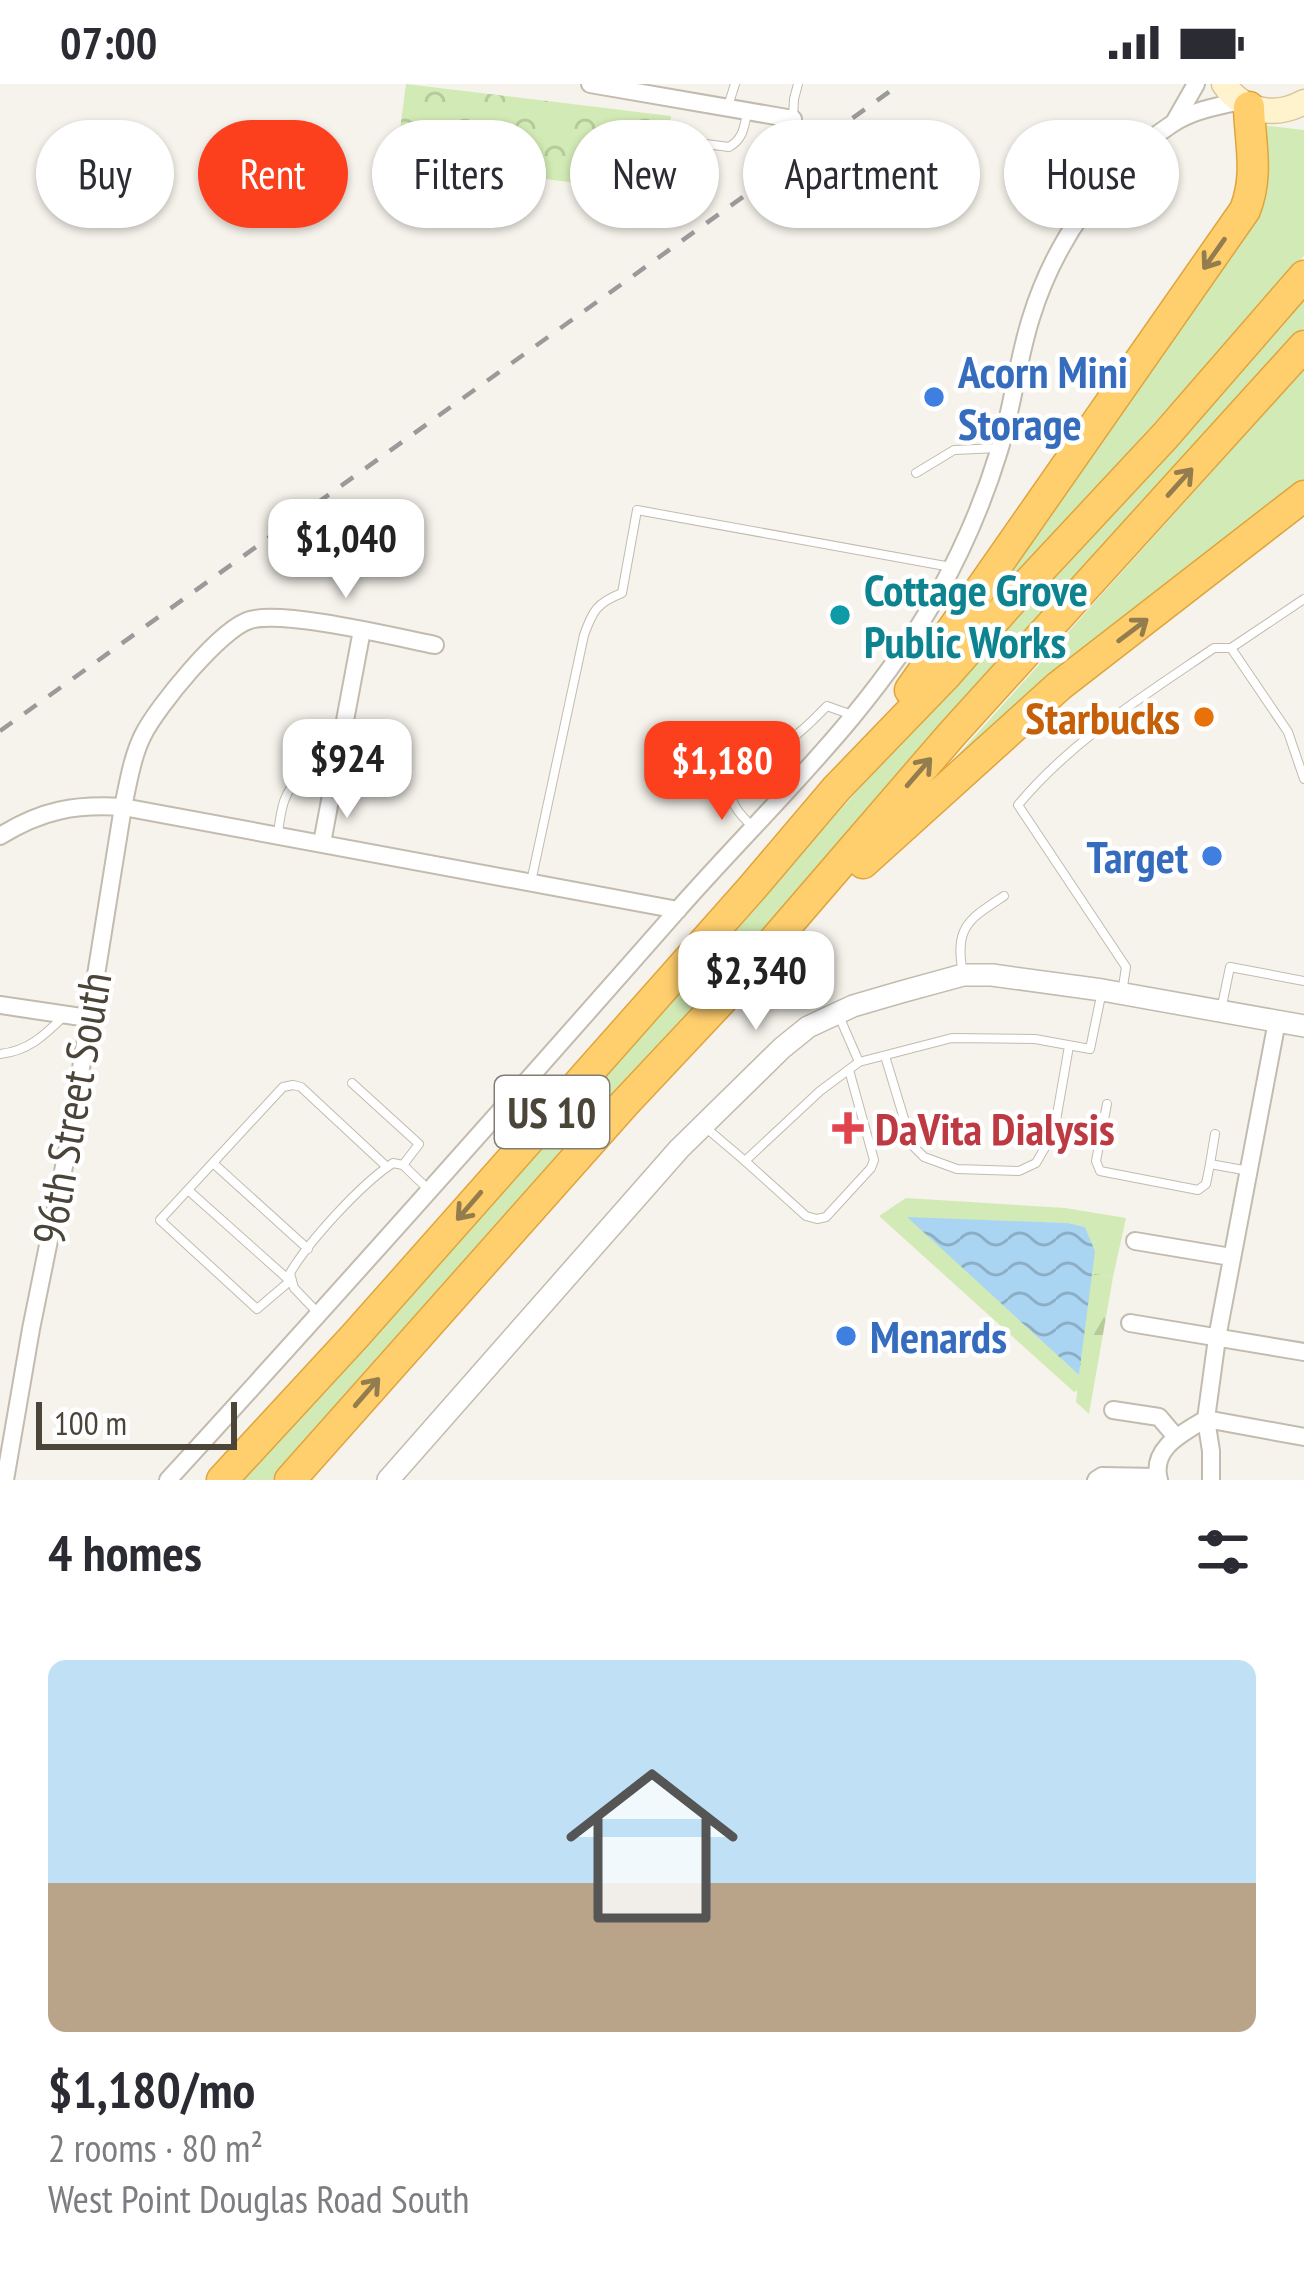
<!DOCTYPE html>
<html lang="en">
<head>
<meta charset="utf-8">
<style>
  :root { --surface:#fff; --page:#f7f7f7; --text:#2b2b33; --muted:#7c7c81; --accent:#fc3f1d }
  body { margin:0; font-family:"PT Sans Narrow",sans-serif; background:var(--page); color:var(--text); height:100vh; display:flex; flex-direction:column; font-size:45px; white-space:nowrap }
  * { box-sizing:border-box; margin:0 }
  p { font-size:39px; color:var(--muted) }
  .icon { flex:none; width:66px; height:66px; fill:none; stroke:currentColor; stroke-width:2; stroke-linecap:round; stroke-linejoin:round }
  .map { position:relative; height:1396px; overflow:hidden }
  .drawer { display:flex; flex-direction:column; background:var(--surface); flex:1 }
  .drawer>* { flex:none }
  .banner { position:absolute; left:36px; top:36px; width:1233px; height:108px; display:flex; gap:24px }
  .scale { position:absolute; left:36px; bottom:30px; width:201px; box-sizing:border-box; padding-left:12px; border:6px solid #4b4439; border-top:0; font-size:33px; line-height:42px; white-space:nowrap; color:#4b4439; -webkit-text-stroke:9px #fff; paint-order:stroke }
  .price { position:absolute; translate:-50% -102px; padding:0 27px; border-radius:24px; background:#fff; color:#222; font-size:39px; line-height:78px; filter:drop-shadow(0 3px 6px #0008) }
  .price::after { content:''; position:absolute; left:50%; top:72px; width:36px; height:27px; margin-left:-18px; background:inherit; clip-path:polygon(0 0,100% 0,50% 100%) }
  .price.active { background:var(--accent); color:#fff }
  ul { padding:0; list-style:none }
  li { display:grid; align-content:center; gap:24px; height:636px; padding:0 48px }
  li span { display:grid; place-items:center; height:372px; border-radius:18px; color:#555 }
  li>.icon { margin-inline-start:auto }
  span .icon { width:216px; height:216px; fill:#fffc; stroke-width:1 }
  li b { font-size:51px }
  h2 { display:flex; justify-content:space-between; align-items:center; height:144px; padding:0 48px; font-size:51px }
  .chip { padding:0 42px; border-radius:54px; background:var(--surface); box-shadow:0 3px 9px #0004; font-size:42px; line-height:108px }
  .chip.active { background:var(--accent); color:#fff }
  .status { display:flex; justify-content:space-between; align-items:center; height:84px; padding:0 60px; background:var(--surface); direction:ltr }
  .status svg { height:33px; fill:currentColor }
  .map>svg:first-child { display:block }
</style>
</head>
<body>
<div class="status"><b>07:00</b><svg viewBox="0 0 49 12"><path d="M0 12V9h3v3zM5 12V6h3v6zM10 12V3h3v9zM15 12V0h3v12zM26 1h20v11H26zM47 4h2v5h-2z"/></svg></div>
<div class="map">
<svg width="1304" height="1396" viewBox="0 0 1304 1396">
  <defs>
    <pattern id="forest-firs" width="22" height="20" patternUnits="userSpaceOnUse" patternTransform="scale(3)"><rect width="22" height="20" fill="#d2eab5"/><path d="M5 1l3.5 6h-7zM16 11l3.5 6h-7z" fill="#b6ca9c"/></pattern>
    <pattern id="park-crowns" width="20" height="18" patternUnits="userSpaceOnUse" patternTransform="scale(3)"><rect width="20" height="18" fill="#d2eab5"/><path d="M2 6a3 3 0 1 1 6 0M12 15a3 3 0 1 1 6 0" fill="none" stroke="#b6ca9c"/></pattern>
    <pattern id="water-waves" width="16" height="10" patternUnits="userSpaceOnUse" patternTransform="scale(3)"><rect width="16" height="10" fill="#a9d4f2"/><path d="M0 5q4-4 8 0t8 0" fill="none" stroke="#8caec5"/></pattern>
  </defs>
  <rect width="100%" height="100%" fill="#f6f3ec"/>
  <g fill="#d2eab5">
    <polygon points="1262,41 1304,46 1304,172 1007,503 998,497 1236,157"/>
    <path d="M1304 210V244L381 1276 273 1396H241C596 1001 948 603 1304 210Z"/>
    <polygon points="1304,285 1304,403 931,701"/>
    <polygon points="906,1114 1065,1124 1126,1134 1113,1193 1090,1189 1095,1167 1085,1143 1068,1139 909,1134 1079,1291 1078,1306 1074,1308 879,1132"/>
  </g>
  <polygon fill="url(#forest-firs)" points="1090,1189 1113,1193 1089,1330 1076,1318"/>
  <polygon fill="url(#park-crowns)" points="406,0 671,32 662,110 396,76"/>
  <polygon fill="url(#water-waves)" points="907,1133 1068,1139 1085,1143 1095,1167 1079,1291"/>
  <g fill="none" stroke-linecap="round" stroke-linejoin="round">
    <defs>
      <g id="service">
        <polyline points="728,22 735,0"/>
        <polyline points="793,34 794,15 798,0"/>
        <path d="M675 56 729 63C743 55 744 44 747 29"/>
        <polyline points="916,389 954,366 999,364"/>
        <polyline points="1304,515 1231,564 1288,648 1304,695"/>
        <path d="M751 741C699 693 757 679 791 655 805 645 815 634 827 622L852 631"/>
        <path d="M278 749C281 725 283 707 303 691L334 696"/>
        <path d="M531 798 584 551C593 526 597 519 622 509L637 426 951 483"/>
        <path d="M963 890C954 843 968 836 1004 812"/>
        <path d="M1122 909 1126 883 1018 721C1072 656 1145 611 1214 564H1231"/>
        <polyline points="1221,926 1230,883 1304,897"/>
        <polyline points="839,932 859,978 952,954 1035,955 1090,965 1102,907"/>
        <path d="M0 970C28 967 44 952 64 932"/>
        <polyline points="885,972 912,1061 924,1073 957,1085 1019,1087 1036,1079 1054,1048 1069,962"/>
        <polyline points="352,999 419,1060 403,1081"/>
        <polyline points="1107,1020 1096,1077 1100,1087 1198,1106 1206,1100 1210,1080 1249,1087"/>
        <polyline points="705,1043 745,1077 820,1007 859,978"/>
        <polyline points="745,1077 806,1132 817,1135 826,1133 871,1084 874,1076 849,986"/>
        <polyline points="213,1079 308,1165"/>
        <polyline points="1210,1080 1215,1050"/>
        <path d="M188 1106 290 1197 257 1225 160 1136C201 1092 242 1047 283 1003L293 1001 301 1003 387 1083"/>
        <path d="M317 1228 294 1204 290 1189C309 1157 361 1100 393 1079L403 1081 429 1106"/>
      </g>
      <g id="minor">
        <polyline points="590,0 793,35"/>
        <polyline points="1176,35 1196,0"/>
        <path d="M0 752C42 726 75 720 123 723L678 826"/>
        <polyline points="322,759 362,546"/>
        <polyline points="0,921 88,934"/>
        <polyline points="1135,1157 1231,1173"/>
        <polyline points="1130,1239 1304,1268"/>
        <polyline points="1113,1326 1159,1333 1176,1353"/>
        <path d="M5 1396 31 1245 70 1053 123 723C128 700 132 673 143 651 157 623 221 544 250 536 284 526 395 553 435 561"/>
        <path d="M168 1396C339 1209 508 1019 675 829 766 725 872 630 939 508 964 463 984 416 999 367 1013 323 1017 278 1031 234 1054 159 1105 84 1172 40 1193 26 1216 23 1240 17"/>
        <polyline points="1096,1396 1102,1392 1157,1393"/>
        <path d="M1159 1396C1150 1364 1183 1349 1206 1335L1304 1353"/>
        <polyline points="1211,1396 1211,1367 1206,1335 1217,1254 1277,937"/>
      </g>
      <polyline id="tertiary" points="388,1396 679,1065 782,964 808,943 853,922 901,908 963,891 992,891 1102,906 1304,942"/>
      <path id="secondary" d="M1224 0C1243 28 1275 34 1304 18"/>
      <g id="motorway">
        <path d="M910 606 1245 126C1259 91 1250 59 1249 23"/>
        <polyline points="863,779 1059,602 1304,412"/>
        <polyline points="222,1396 355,1252 752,804 836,705 946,591 1013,515 1165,352 1304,192"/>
        <polyline points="290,1396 625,1019 733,904 952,650 1304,262"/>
      </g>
    </defs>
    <use href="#service" stroke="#c2bbae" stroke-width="10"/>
    <use href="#minor" stroke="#c2bbae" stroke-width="20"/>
    <use href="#tertiary" stroke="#c2bbae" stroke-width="24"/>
    <use href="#secondary" stroke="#d6c79b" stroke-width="27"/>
    <use href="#motorway" stroke="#e0a43c" stroke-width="33"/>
    <use href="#service" stroke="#fff" stroke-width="8"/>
    <use href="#minor" stroke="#fff" stroke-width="16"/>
    <use href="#tertiary" stroke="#fff" stroke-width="21"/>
    <use href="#secondary" stroke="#fff3cd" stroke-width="24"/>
    <use href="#motorway" stroke="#ffcf6e" stroke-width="30"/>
    <polyline stroke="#9a9a9a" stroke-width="4.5" stroke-dasharray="15 15" stroke-linecap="butt" points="0,647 900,0"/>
  </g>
  <defs><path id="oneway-shaft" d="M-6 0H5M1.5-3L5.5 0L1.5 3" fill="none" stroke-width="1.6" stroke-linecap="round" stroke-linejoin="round" transform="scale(3)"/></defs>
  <g stroke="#937c4e">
    <use href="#oneway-shaft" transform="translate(1214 170) rotate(125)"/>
    <use href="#oneway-shaft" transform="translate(1180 398) rotate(-48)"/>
    <use href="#oneway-shaft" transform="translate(1133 546) rotate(-37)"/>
    <use href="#oneway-shaft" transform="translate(919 688) rotate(-49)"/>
    <use href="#oneway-shaft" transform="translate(469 1122) rotate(131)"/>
    <use href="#oneway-shaft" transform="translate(367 1308) rotate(-49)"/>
  </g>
  <g fill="#3f7fe0" stroke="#fff" stroke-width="4.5">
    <circle cx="934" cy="313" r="12"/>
    <circle cx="1212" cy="772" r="12"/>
    <circle cx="846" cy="1252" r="12"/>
  </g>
  <circle fill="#0f9aa8" stroke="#fff" stroke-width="4.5" cx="840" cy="531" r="12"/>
  <circle fill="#e8710a" stroke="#fff" stroke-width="4.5" cx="1204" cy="633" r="12"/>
  <path fill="#e0444e" stroke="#fff" stroke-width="4.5" d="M842 1026h12v12h12v12h-12v12h-12v-12h-12v-12h12z"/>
  <g text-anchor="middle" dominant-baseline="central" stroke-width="9" stroke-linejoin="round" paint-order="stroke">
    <rect fill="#fff" stroke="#817c74" stroke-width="3" x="495" y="992" width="114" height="72" rx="9"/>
    <g font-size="42" font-weight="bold" fill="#4b4439">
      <text x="552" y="1028">US 10</text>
    </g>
    <g font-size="45" font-weight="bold" fill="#366cbe" stroke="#fff" text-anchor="start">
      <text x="958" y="287">Acorn Mini<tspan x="958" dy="52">Storage</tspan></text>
      <text x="1188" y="772" text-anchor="end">Target</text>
      <text x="870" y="1252">Menards</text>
    </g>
    <g font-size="45" font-weight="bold" fill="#0d838f" stroke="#fff" text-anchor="start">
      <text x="864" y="505">Cottage Grove<tspan x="864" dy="52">Public Works</tspan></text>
    </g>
    <g font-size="45" font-weight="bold" fill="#c56008" stroke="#fff" text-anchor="end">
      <text x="1180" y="633">Starbucks</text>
    </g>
    <g font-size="45" fill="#4b4439" stroke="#fff">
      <text transform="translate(71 1024) rotate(-80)">96th Street South</text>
    </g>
    <g font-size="45" font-weight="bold" fill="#be3a42" stroke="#fff" text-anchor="start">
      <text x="875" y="1044">DaVita Dialysis</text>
    </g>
  </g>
</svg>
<div class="scale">100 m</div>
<b class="price" style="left:346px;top:517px">$1,040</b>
<b class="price" style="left:347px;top:737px">$924</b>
<b class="price active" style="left:722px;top:739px">$1,180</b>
<b class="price" style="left:756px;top:949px">$2,340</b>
<div class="banner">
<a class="chip">Buy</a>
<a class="chip active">Rent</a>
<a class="chip">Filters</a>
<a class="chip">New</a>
<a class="chip">Apartment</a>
<a class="chip">House</a>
</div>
</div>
<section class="drawer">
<h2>4 homes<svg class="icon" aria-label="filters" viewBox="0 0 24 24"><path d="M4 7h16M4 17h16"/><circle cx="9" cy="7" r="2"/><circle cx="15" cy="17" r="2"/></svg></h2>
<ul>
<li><span style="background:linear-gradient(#bfe0f5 60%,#b9a48a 0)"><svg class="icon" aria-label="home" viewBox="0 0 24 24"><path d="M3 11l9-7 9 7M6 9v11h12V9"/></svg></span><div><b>$1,180/mo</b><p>2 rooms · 80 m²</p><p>West Point Douglas Road South</p></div></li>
</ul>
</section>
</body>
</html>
